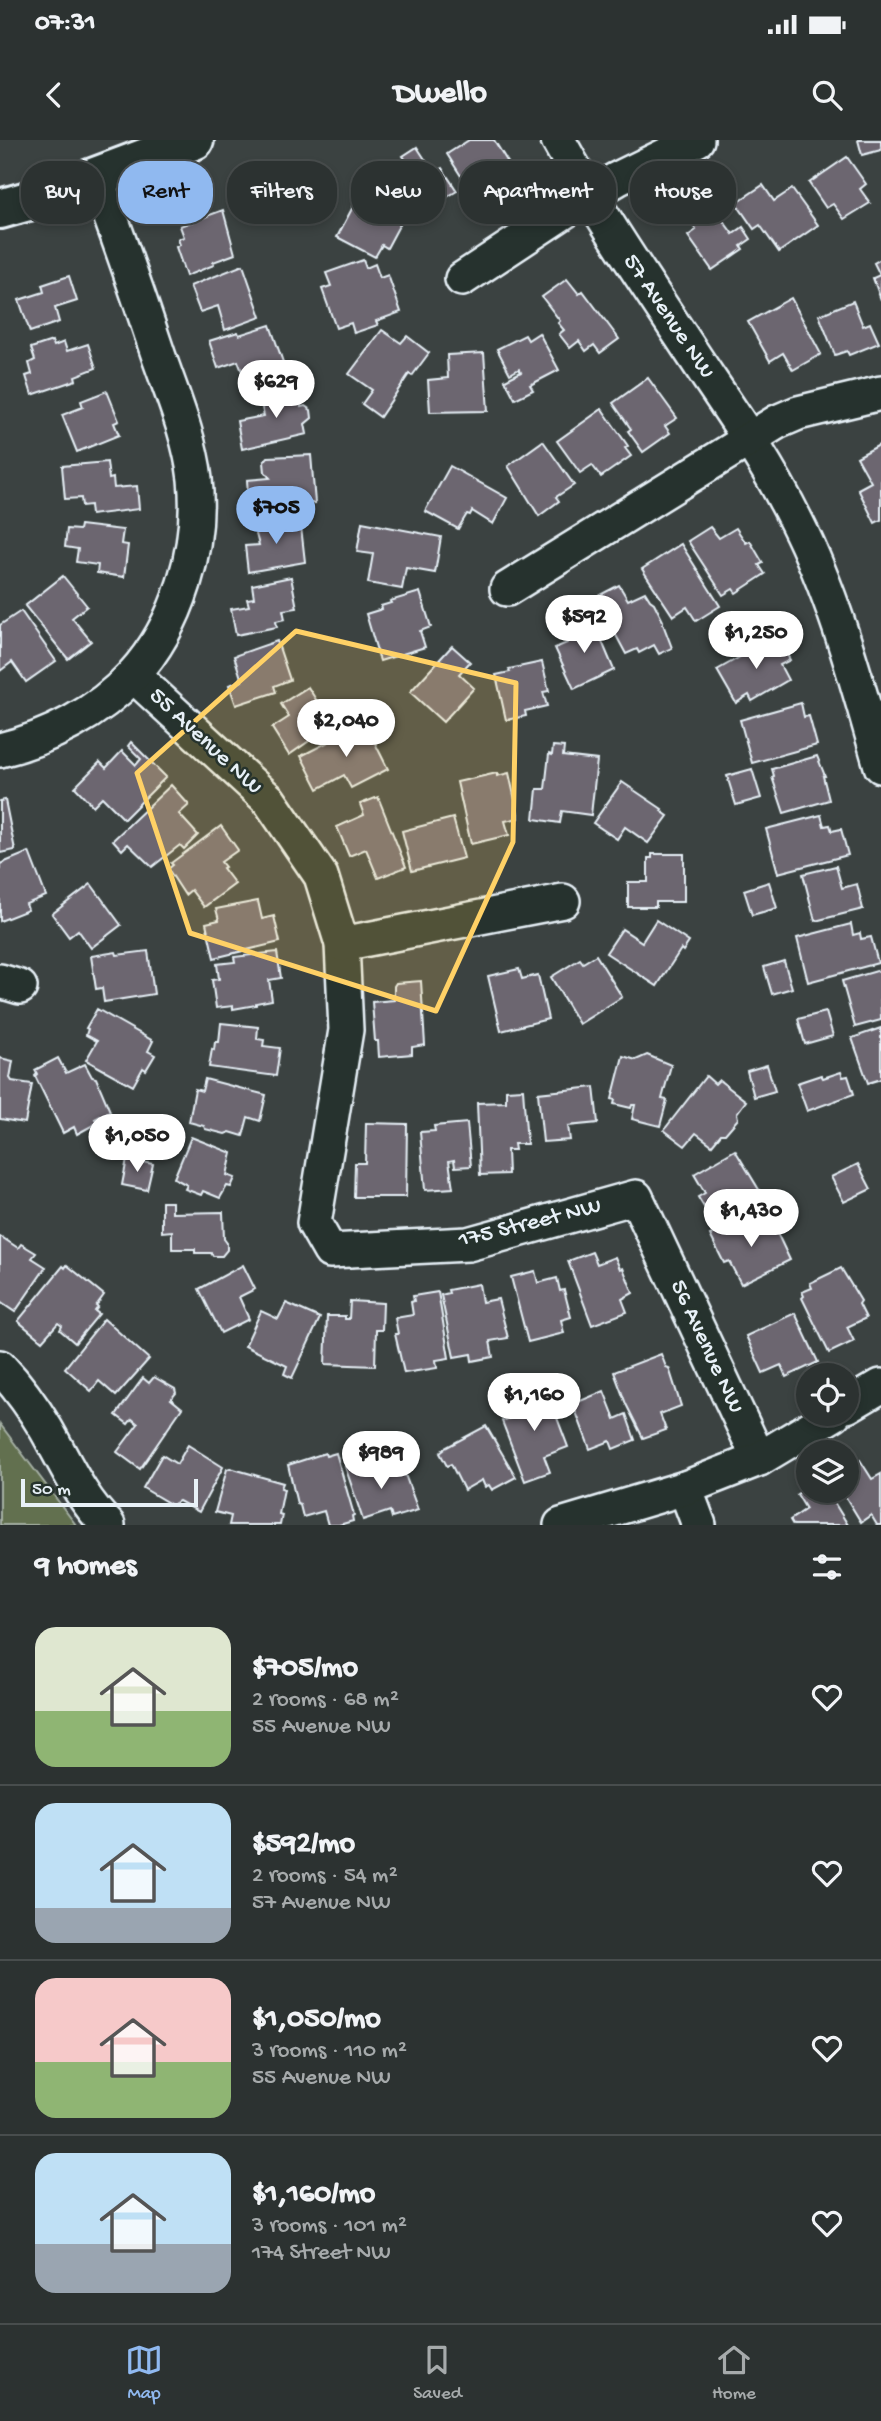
<!DOCTYPE html>
<html lang="en">
<head>
<meta charset="utf-8">
<style>
  :root { --surface:#2c3231; --page:#383e3d; --text:#f1f3f6; --muted:#a6aaab; --line:#484d4d; --accent:#90b9f0 }
  body { margin:0; font-family:"Gochi Hand",sans-serif; background:var(--page); color:var(--text); height:100vh; display:flex; flex-direction:column; font-size:26px; white-space:nowrap }
  * { box-sizing:border-box; margin:0 }
  p { font-size:23px; color:var(--muted) }
  .icon { flex:none; width:38px; height:38px; fill:none; stroke:currentColor; stroke-width:2; stroke-linecap:round; stroke-linejoin:round }
  .map { position:relative; height:1385px; overflow:hidden }
  .side { display:flex; flex-direction:column; background:var(--surface); flex:1 }
  .side>* { flex:none }
  .top-card { position:absolute; left:21px; top:21px; width:840px; height:63px; display:flex; gap:14px }
  .buttons { position:absolute; left:796px; top:1223px; display:grid; gap:14px }
  .buttons a { display:grid; place-items:center; width:63px; height:63px; border-radius:50%; background:var(--surface); box-shadow:0 4px 10px #0003,0 0 0 2px var(--line); font-size:35px }
  .scale { position:absolute; left:21px; bottom:18px; width:177px; box-sizing:border-box; padding-left:7px; border:4px solid #e8f1f8; border-top:0; font-size:19px; line-height:24px; white-space:nowrap; color:#e8f1f8; -webkit-text-stroke:5px #26332d; paint-order:stroke }
  .price { position:absolute; translate:-50% -60px; padding:0 16px; border-radius:24px; background:#fff; color:#222; font-size:23px; line-height:46px; filter:drop-shadow(0 2px 4px #0008) }
  .price::after { content:''; position:absolute; left:50%; top:42px; width:21px; height:16px; margin-left:-10px; background:inherit; clip-path:polygon(0 0,100% 0,50% 100%) }
  .price.selected { background:var(--accent); color:#111 }
  ul { padding:0; list-style:none }
  li { display:flex; align-items:center; gap:21px; height:175px; padding:0 35px }
  li+li { border-top:2px solid var(--line) }
  li span { display:grid; place-items:center; flex:none; width:196px; height:140px; border-radius:21px; color:#555 }
  li>.icon { margin-inline-start:auto }
  span .icon { width:84px; height:84px; fill:#fffc; stroke-width:1 }
  li b { font-size:30px }
  h2 { display:flex; justify-content:space-between; align-items:center; height:84px; padding:0 35px; font-size:30px }
  .tag { padding:0 24px; border-radius:28px; background:var(--surface); box-shadow:0 4px 10px #0003,0 0 0 2px var(--line); font-size:24px; line-height:63px }
  .tag.selected { background:var(--accent); color:#111 }
  .status { display:flex; justify-content:space-between; align-items:center; height:49px; padding:0 35px; background:var(--surface); direction:ltr }
  .status svg { height:19px; fill:currentColor }
  header { display:flex; justify-content:space-between; align-items:center; height:91px; padding:0 35px; background:var(--surface); font-size:32px; font-weight:800 }
  .menu { display:flex; justify-content:space-around; align-items:center; height:98px; border-top:2px solid var(--line); background:var(--surface); font-size:19px; color:var(--muted) }
  .menu a { display:grid; justify-items:center; gap:4px }
  .menu .selected { color:var(--accent) }
  .map>svg:first-child { display:block }
</style>
</head>
<body>
<div class="status"><b>07:31</b><svg viewBox="0 0 49 12"><path d="M0 12V9h3v3zM5 12V6h3v6zM10 12V3h3v9zM15 12V0h3v12zM26 1h20v11H26zM47 4h2v5h-2z"/></svg></div>
<header><svg class="icon" aria-label="back" viewBox="0 0 24 24"><path d="M15 5l-7 7 7 7"/></svg>Dwello<svg class="icon" aria-label="search" viewBox="0 0 24 24"><circle cx="10" cy="10" r="6"/><path d="M15 15l6 6"/></svg></header>
<div class="map">
<svg width="881" height="1385" viewBox="0 0 881 1385">
  <rect width="100%" height="100%" fill="#3b4241"/>
  <filter id="ink" filterUnits="userSpaceOnUse"><feTurbulence type="fractalNoise" baseFrequency=".0143" numOctaves="2"/><feDisplacementMap in="SourceGraphic" scale="14" xChannelSelector="R" yChannelSelector="G"/><feConvolveMatrix kernelMatrix="1 2 1 2 8 2 1 2 1" color-interpolation-filters="sRGB"/></filter>
  <g filter="url(#ink)">
    <polygon fill="#626f50" stroke="#a5b0a4" stroke-width="2" points="0,1284 76,1385 0,1385"/>
    <g fill="#6c6670" stroke="#e8f1f8" stroke-width="2">
      <polygon points="469,0 494,0 510,26 497,34 509,53 482,69 447,14"/>
      <polygon points="858,0 881,0 881,10 862,15"/>
      <polygon points="417,7 434,33 442,28 457,51 412,78 384,35 406,20 403,16"/>
      <polygon points="847,17 866,44 860,49 870,63 844,79 833,64 826,68 809,43"/>
      <polygon points="379,35 393,51 383,60 369,43"/>
      <polygon points="763,45 774,61 792,49 818,85 779,112 760,85 754,89 736,63"/>
      <polygon points="704,55 733,94 743,87 751,99 741,106 743,109 712,130 688,96 696,90 682,70"/>
      <polygon points="355,63 374,74 378,67 402,80 387,108 382,105 375,117 337,97"/>
      <polygon points="223,70 235,114 213,122 214,125 186,136 176,107 180,105 178,99 184,97 180,86"/>
      <polygon points="881,119 881,160 873,138 880,135 874,123"/>
      <polygon points="363,120 366,128 375,124 380,138 388,135 401,172 376,181 378,185 354,193 351,183 336,188 322,149 331,146 326,133"/>
      <polygon points="243,125 261,177 225,190 218,166 200,172 190,146"/>
      <polygon points="69,136 77,161 55,168 59,182 30,192 19,160 44,152 42,145"/>
      <polygon points="567,139 579,154 583,151 619,199 600,213 594,205 586,211 579,201 570,208 559,194 564,190 558,183 560,181 542,157"/>
      <polygon points="791,158 821,214 793,230 783,213 770,221 748,182"/>
      <polygon points="853,161 863,186 870,183 879,203 849,215 847,211 835,215 819,175"/>
      <polygon points="270,185 285,228 246,242 238,221 218,228 209,201 238,192 239,195"/>
      <polygon points="382,190 401,203 407,196 429,213 412,236 409,234 380,277 362,264 372,250 349,234"/>
      <polygon points="539,193 559,230 530,245 533,250 515,259 505,240 521,232 519,229 510,234 497,209 525,195 528,200"/>
      <polygon points="52,201 54,206 64,202 67,211 88,204 96,228 75,236 76,240 32,255 26,236 32,234 29,223 35,220 31,208"/>
      <polygon points="484,213 488,271 430,272 428,240 448,238 447,215"/>
      <polygon points="648,238 677,278 665,286 670,293 643,312 628,291 631,289 613,263"/>
      <polygon points="297,248 301,267 305,266 311,270 312,278 305,284 307,294 242,309 237,281 264,276 259,255"/>
      <polygon points="107,251 119,281 114,283 119,295 77,312 62,275 83,267 81,261"/>
      <polygon points="602,269 628,306 625,308 631,316 601,337 592,325 580,333 557,301"/>
      <polygon points="543,301 574,345 556,357 559,361 539,376 508,326"/>
      <polygon points="881,304 881,380 875,383 858,349 871,342 857,317"/>
      <polygon points="311,315 315,363 281,365 282,369 249,371 247,340 270,338 265,332 264,322 268,317"/>
      <polygon points="107,322 109,339 113,338 114,348 137,346 139,369 91,375 90,365 82,366 81,358 65,359 62,326"/>
      <polygon points="450,326 507,358 493,384 472,371 470,375 467,374 458,389 425,371"/>
      <polygon points="300,378 305,422 248,432 245,406 259,405 254,387 257,386 257,384"/>
      <polygon points="362,382 441,397 435,433 406,428 402,449 368,443 373,414 357,412"/>
      <polygon points="80,385 123,390 121,404 128,405 124,437 97,433 98,425 76,422 78,409 65,407 67,389 79,390"/>
      <polygon points="710,387 719,398 736,388 746,403 750,401 763,423 759,425 765,434 736,453 733,449 723,455 688,401"/>
      <polygon points="681,404 720,466 696,481 687,467 673,476 642,429"/>
      <polygon points="63,436 87,466 72,478 91,501 68,519 25,466"/>
      <polygon points="291,437 297,468 283,470 285,479 276,481 277,487 236,495 231,469 249,466 247,459 254,458 252,445"/>
      <polygon points="619,445 628,460 645,452 650,460 654,463 663,481 663,484 672,508 659,514 654,505 639,513 637,509 626,514 597,460 599,459 598,456"/>
      <polygon points="420,452 431,487 420,491 425,507 380,521 366,474 382,469 381,466 391,463 390,461"/>
      <polygon points="21,471 56,521 26,542 12,522 0,531 0,485"/>
      <polygon points="593,480 614,530 574,549 555,508 567,503 563,494"/>
      <polygon points="777,496 790,520 780,525 788,540 752,561 749,555 736,563 717,530"/>
      <polygon points="277,501 290,540 274,546 276,552 236,565 229,545 242,541 234,516"/>
      <polygon points="452,506 470,522 459,534 474,548 443,582 410,552"/>
      <polygon points="542,522 549,551 543,552 547,566 525,571 526,576 506,580 496,535 510,532 509,529"/>
      <polygon points="308,547 332,585 289,615 272,588 289,577 281,564"/>
      <polygon points="801,563 804,577 809,576 817,605 752,623 740,580"/>
      <polygon points="365,583 388,629 351,648 344,635 318,649 301,616"/>
      <polygon points="131,602 166,637 124,679 102,657 93,666 75,647 100,622 106,628 122,611 136,625 141,619 128,606"/>
      <polygon points="553,606 564,607 563,616 597,620 591,675 562,671 560,683 534,679 537,649 545,649 549,614 552,615"/>
      <polygon points="817,616 825,636 823,636 829,660 784,673 772,637 774,636 772,629"/>
      <polygon points="752,629 761,658 736,665 727,636"/>
      <polygon points="497,633 497,636 509,633 519,678 505,681 509,695 471,704 457,642"/>
      <polygon points="622,642 662,669 661,671 668,676 648,703 625,687 617,699 593,683"/>
      <polygon points="171,645 189,665 179,674 198,695 184,709 180,705 152,727 128,704 122,710 113,700"/>
      <polygon points="378,657 406,727 378,738 366,709 349,716 337,687 364,675 360,664"/>
      <polygon points="5,660 15,710 0,713 0,661"/>
      <polygon points="821,675 824,686 830,685 832,691 841,689 848,715 778,733 766,689"/>
      <polygon points="453,678 464,718 412,731 402,691"/>
      <polygon points="221,686 238,710 221,722 225,727 223,728 235,744 204,767 191,750 185,755 168,729 173,725 171,723"/>
      <polygon points="29,712 46,756 26,764 28,770 0,781 0,724"/>
      <polygon points="652,714 684,714 684,762 656,762 656,767 628,767 628,742 648,742 648,718 652,718"/>
      <polygon points="836,726 842,748 857,744 863,769 815,781 803,734"/>
      <polygon points="769,742 777,768 752,775 744,750"/>
      <polygon points="91,744 121,785 91,808 78,790 69,797 52,774"/>
      <polygon points="258,761 262,779 274,776 280,802 214,818 206,783 219,780 216,769"/>
      <polygon points="656,780 689,802 683,811 681,809 657,846 606,813 622,789 642,802"/>
      <polygon points="851,784 853,795 860,793 861,799 871,797 878,823 808,842 797,798"/>
      <polygon points="148,811 154,854 104,862 102,848 96,849 91,816 116,812 117,815"/>
      <polygon points="277,812 281,838 269,840 272,860 256,863 256,865 233,869 233,866 216,868 212,840 219,839 217,824 235,822 234,817"/>
      <polygon points="596,815 622,857 579,884 551,837 580,819 583,823"/>
      <polygon points="784,821 792,848 772,854 764,827"/>
      <polygon points="519,829 522,839 538,835 548,879 501,891 488,836"/>
      <polygon points="880,830 881,880 855,887 842,841"/>
      <polygon points="421,841 425,905 412,907 412,914 379,917 378,901 375,901 372,862 394,860 394,846 396,843"/>
      <polygon points="97,869 153,901 148,911 155,915 146,930 143,928 133,946 86,920 97,901 86,895 88,889 86,888"/>
      <polygon points="826,872 833,896 805,904 798,879"/>
      <polygon points="221,883 258,887 257,899 264,900 263,906 280,908 276,936 209,927 212,909 214,910 215,902 219,902"/>
      <polygon points="881,888 881,939 868,943 852,898"/>
      <polygon points="647,915 671,925 662,959 667,960 660,986 632,979 635,965 632,965 631,968 614,964 615,960 612,959 623,916 636,920"/>
      <polygon points="0,918 13,921 10,938 12,941 32,944 25,983 0,979"/>
      <polygon points="58,918 66,933 85,924 92,937 96,938 110,971 95,979 97,983 77,994 74,987 63,993 35,936 37,934 35,930"/>
      <polygon points="767,925 775,951 754,957 747,931"/>
      <polygon points="841,932 843,937 848,936 854,954 807,971 797,943 821,935 823,938"/>
      <polygon points="706,936 715,944 719,940 746,961 737,973 738,979 725,994 721,994 712,1005 696,993 685,1006 664,990"/>
      <polygon points="205,939 266,955 260,981 248,977 243,996 230,992 225,994 205,989 204,986 189,982 195,949 202,951"/>
      <polygon points="594,947 598,983 568,986 570,1000 543,1002 538,953"/>
      <polygon points="523,949 527,1004 514,1004 515,1010 507,1010 508,1034 480,1035 477,963 506,962 506,950"/>
      <polygon points="366,983 407,984 406,1057 354,1057 355,1023 365,1023"/>
      <polygon points="467,983 471,1026 455,1027 454,1020 449,1021 453,1048 425,1050 420,992 435,991 434,986"/>
      <polygon points="191,997 232,1013 227,1035 235,1038 231,1047 227,1046 220,1058 203,1051 201,1055 185,1049 187,1045 174,1038"/>
      <polygon points="735,1010 761,1053 713,1082 698,1057 705,1053 694,1034"/>
      <polygon points="127,1019 153,1024 147,1050 122,1045"/>
      <polygon points="858,1024 871,1049 844,1062 831,1037"/>
      <polygon points="162,1062 172,1062 172,1073 223,1072 224,1099 227,1103 227,1110 222,1116 213,1116 211,1113 195,1113 195,1109 172,1109 172,1091 162,1092"/>
      <polygon points="770,1078 790,1120 741,1144 729,1121 724,1123 710,1095 738,1082 743,1092"/>
      <polygon points="0,1096 18,1108 21,1104 36,1113 32,1118 46,1127 15,1172 0,1162"/>
      <polygon points="592,1112 597,1124 615,1117 620,1129 623,1128 633,1153 622,1159 627,1172 592,1185 568,1121"/>
      <polygon points="67,1125 104,1155 96,1166 98,1167 95,1171 99,1174 75,1203 60,1190 62,1186 58,1183 42,1201 18,1181 63,1126 65,1128"/>
      <polygon points="243,1125 255,1149 239,1157 249,1179 221,1193 199,1149"/>
      <polygon points="841,1128 861,1161 859,1164 866,1178 847,1187 854,1201 829,1213 802,1158 804,1156 802,1152 812,1148 810,1143"/>
      <polygon points="535,1131 538,1143 557,1138 560,1151 564,1150 571,1177 561,1180 564,1193 528,1202 511,1137"/>
      <polygon points="479,1144 482,1162 498,1159 508,1198 490,1201 493,1217 472,1221 471,1214 454,1217 441,1155 449,1153 448,1150"/>
      <polygon points="438,1152 449,1218 436,1220 437,1228 404,1233 395,1194 398,1194 395,1178 413,1175 411,1162 414,1161 413,1156"/>
      <polygon points="350,1161 383,1163 382,1190 376,1190 375,1226 325,1224 327,1176 345,1176 345,1179 349,1179"/>
      <polygon points="286,1163 320,1178 292,1238 284,1234 287,1226 245,1206 261,1171 278,1179"/>
      <polygon points="795,1173 818,1222 786,1237 781,1225 763,1233 746,1196"/>
      <polygon points="104,1179 149,1219 116,1256 99,1241 91,1251 65,1228"/>
      <polygon points="661,1214 666,1227 669,1228 681,1266 660,1274 666,1290 643,1298 626,1264 614,1232"/>
      <polygon points="154,1237 175,1249 176,1253 171,1259 182,1268 140,1329 117,1312 138,1284 132,1279 128,1284 116,1275 143,1238 149,1243"/>
      <polygon points="532,1247 536,1259 548,1254 568,1307 544,1316 550,1332 525,1341 502,1281 511,1278 508,1270 521,1265 517,1252"/>
      <polygon points="604,1251 615,1279 626,1274 635,1300 613,1309 610,1301 590,1309 573,1264"/>
      <polygon points="486,1286 516,1337 492,1350 489,1345 485,1347 482,1340 464,1350 451,1324 447,1326 440,1313 444,1310 443,1309"/>
      <polygon points="188,1305 223,1327 199,1372 179,1361 172,1365 143,1348 162,1315 177,1324"/>
      <polygon points="325,1313 326,1316 336,1313 354,1375 352,1376 353,1381 339,1385 328,1385 324,1371 303,1377 300,1365 297,1364 288,1325"/>
      <polygon points="365,1319 369,1334 387,1328 389,1333 403,1329 418,1370 392,1378 390,1371 363,1380 345,1326"/>
      <polygon points="860,1320 872,1339 881,1334 881,1385 877,1385 871,1375 861,1382 842,1351 847,1351 847,1328"/>
      <polygon points="230,1328 283,1343 281,1348 284,1349 279,1374 282,1375 280,1385 229,1385 231,1376 215,1372 227,1329"/>
      <polygon points="808,1347 808,1351 827,1351 848,1385 793,1385 790,1380 806,1369 797,1354"/>
    </g>
    <g fill="none" stroke-linecap="round" stroke-linejoin="round">
      <defs>
        <g id="minor">
          <path d="M558 0C603 82 657 159 708 237 740 284 771 330 796 381 835 458 857 543 881 626"/>
          <polyline points="462,139 588,56 617,39 697,0"/>
          <polyline points="507,449 777,282 798,273 881,253"/>
          <polyline points="133,535 269,660 321,736 342,804 346,890 314,1083 330,1111 468,1104 636,1057 759,1319"/>
          <path d="M0 610C49 598 98 573 132 536 179 485 202 407 195 339 190 297 173 257 159 217 139 157 118 96 96 37"/>
          <polyline points="342,804 563,761"/>
          <polyline points="0,841 20,847"/>
          <path d="M0 1227C18 1246 33 1267 46 1289 65 1322 80 1358 108 1385"/>
          <polyline points="847,1266 881,1246"/>
          <polyline points="685,1348 699,1385"/>
          <polyline points="561,1385 685,1348 759,1319 834,1274"/>
        </g>
        <polyline id="major" points="0,69 42,57 194,0"/>
      </defs>
      <use href="#minor" stroke="#e8f1f8" stroke-width="38"/>
      <use href="#major" stroke="#e8f1f8" stroke-width="44"/>
      <use href="#minor" stroke="#26332d" stroke-width="33"/>
      <use href="#major" stroke="#26332d" stroke-width="38"/>
    </g>
  </g>
  <path fill="#ffd166" fill-opacity="0.2" stroke="#ffd166" stroke-width="5" stroke-linejoin="round" d="M296 491 516 543 513 702 436 871 190 793 137 633Z"/>
  <g text-anchor="middle" dominant-baseline="central" stroke-width="5" stroke-linejoin="round" paint-order="stroke">
    <g font-size="24" fill="#e8f1f8" stroke="#26332d">
      <text transform="translate(668 177) rotate(56)">57 Avenue NW</text>
      <text transform="translate(205 602) rotate(43)">55 Avenue NW</text>
      <text transform="translate(530 1084) rotate(-14)">175 Street NW</text>
      <text transform="translate(706 1207) rotate(65)">56 Avenue NW</text>
    </g>
  </g>
</svg>
<div class="buttons">
<a><svg class="icon" aria-label="locate" viewBox="0 0 24 24"><circle cx="12" cy="12" r="6"/><path d="M12 2v4M12 18v4M2 12h4M18 12h4"/></svg></a>
<a><svg class="icon" aria-label="layers" viewBox="0 0 24 24"><path d="M12 4l9 5-9 5-9-5zM3 14l9 5 9-5"/></svg></a>
</div>
<div class="scale">50 m</div>
<b class="price" style="left:276px;top:280px">$629</b>
<b class="price selected" style="left:276px;top:406px">$705</b>
<b class="price" style="left:584px;top:515px">$592</b>
<b class="price" style="left:756px;top:531px">$1,250</b>
<b class="price" style="left:346px;top:619px">$2,040</b>
<b class="price" style="left:137px;top:1034px">$1,050</b>
<b class="price" style="left:751px;top:1109px">$1,430</b>
<b class="price" style="left:534px;top:1293px">$1,160</b>
<b class="price" style="left:381px;top:1351px">$989</b>
<div class="top-card">
<a class="tag">Buy</a>
<a class="tag selected">Rent</a>
<a class="tag">Filters</a>
<a class="tag">New</a>
<a class="tag">Apartment</a>
<a class="tag">House</a>
</div>
</div>
<section class="side">
<h2>9 homes<svg class="icon" aria-label="filters" viewBox="0 0 24 24"><path d="M4 7h16M4 17h16"/><circle cx="9" cy="7" r="2"/><circle cx="15" cy="17" r="2"/></svg></h2>
<ul>
<li><span style="background:linear-gradient(#dfe7d0 60%,#8fb573 0)"><svg class="icon" aria-label="home" viewBox="0 0 24 24"><path d="M3 11l9-7 9 7M6 9v11h12V9"/></svg></span><div><b>$705/mo</b><p>2 rooms · 68 m²</p><p>55 Avenue NW</p></div><svg class="icon" aria-label="heart" viewBox="0 0 24 24"><path d="M12 20l-8-8c-3-5 5-10 8-4 3-6 11-1 8 4z"/></svg></li>
<li><span style="background:linear-gradient(#bfe0f5 75%,#9aa5b1 0)"><svg class="icon" aria-label="home" viewBox="0 0 24 24"><path d="M3 11l9-7 9 7M6 9v11h12V9"/></svg></span><div><b>$592/mo</b><p>2 rooms · 54 m²</p><p>57 Avenue NW</p></div><svg class="icon" aria-label="heart" viewBox="0 0 24 24"><path d="M12 20l-8-8c-3-5 5-10 8-4 3-6 11-1 8 4z"/></svg></li>
<li><span style="background:linear-gradient(#f6c9c9 60%,#8fb573 0)"><svg class="icon" aria-label="home" viewBox="0 0 24 24"><path d="M3 11l9-7 9 7M6 9v11h12V9"/></svg></span><div><b>$1,050/mo</b><p>3 rooms · 110 m²</p><p>55 Avenue NW</p></div><svg class="icon" aria-label="heart" viewBox="0 0 24 24"><path d="M12 20l-8-8c-3-5 5-10 8-4 3-6 11-1 8 4z"/></svg></li>
<li><span style="background:linear-gradient(#bfe0f5 65%,#9aa5b1 0)"><svg class="icon" aria-label="home" viewBox="0 0 24 24"><path d="M3 11l9-7 9 7M6 9v11h12V9"/></svg></span><div><b>$1,160/mo</b><p>3 rooms · 101 m²</p><p>174 Street NW</p></div><svg class="icon" aria-label="heart" viewBox="0 0 24 24"><path d="M12 20l-8-8c-3-5 5-10 8-4 3-6 11-1 8 4z"/></svg></li>
</ul>
</section>
<nav class="menu">
<a class="selected"><svg class="icon" aria-label="map" viewBox="0 0 24 24"><path d="M3 6l6-2 6 2 6-2v14l-6 2-6-2-6 2zM9 4v14M15 6v14"/></svg>Map</a>
<a><svg class="icon" aria-label="saved" viewBox="0 0 24 24"><path d="M7 4h10v16l-5-4-5 4z"/></svg>Saved</a>
<a><svg class="icon" aria-label="home" viewBox="0 0 24 24"><path d="M3 11l9-7 9 7M6 9v11h12V9"/></svg>Home</a>
</nav>
</body>
</html>
